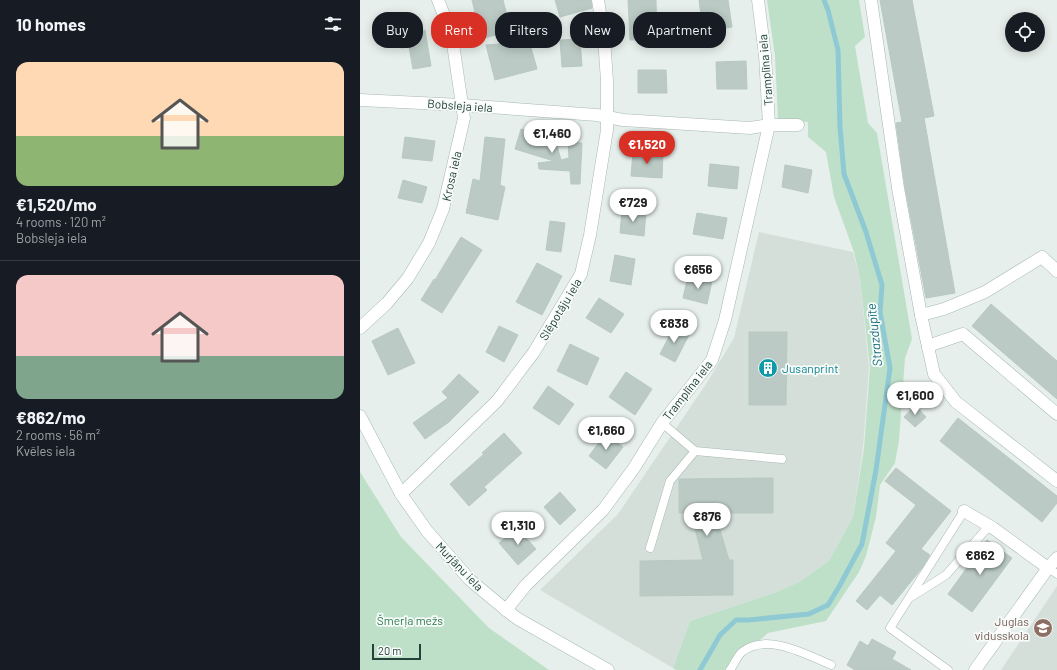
<!DOCTYPE html>
<html lang="en">
<head>
<meta charset="utf-8">
<style>
  :root { --surface:#171b24; --page:#242831; --text:#f1f3f6; --muted:#9ea1a6; --line:#363941; --accent:#d93025 }
  body { margin:0; font-family:Barlow,sans-serif; background:var(--page); color:var(--text); height:100vh; display:flex; flex-direction:column; font-size:15px; white-space:nowrap }
  * { box-sizing:border-box; margin:0 }
  p { font-size:13px; color:var(--muted) }
  .icon { flex:none; width:22px; height:22px; fill:none; stroke:currentColor; stroke-width:2; stroke-linecap:round; stroke-linejoin:round }
  .map { position:relative; flex:1; overflow:hidden }
  .details { display:flex; flex-direction:column; background:var(--surface); width:360px }
  .details>* { flex:none }
  .top-card { position:absolute; left:12px; top:12px; width:380px; height:36px; display:flex; gap:8px }
  .controls { position:absolute; left:645px; top:12px; display:grid; gap:8px }
  .controls a { display:grid; place-items:center; width:40px; height:40px; border-radius:50%; background:var(--surface); box-shadow:0 2px 10px #0003; font-size:20px }
  .scale { position:absolute; left:12px; bottom:10px; width:49px; box-sizing:border-box; padding-left:4px; border:2px solid #24423a; border-top:0; font-size:11px; line-height:14px; white-space:nowrap; color:#24423a; -webkit-text-stroke:3px #f7fbf9; paint-order:stroke }
  .price { position:absolute; translate:-50% -34px; padding:0 9px; border-radius:14px; background:#fff; color:#222; font-size:13px; line-height:26px; filter:drop-shadow(0 1px 2px #0008) }
  .price::after { content:''; position:absolute; left:50%; top:24px; width:12px; height:9px; margin-left:-6px; background:inherit; clip-path:polygon(0 0,100% 0,50% 100%) }
  .price.on { background:var(--accent); color:#fff }
  ul { padding:0; list-style:none }
  li { display:grid; align-content:center; gap:8px; height:212px; padding:0 16px }
  li+li { border-top:1px solid var(--line) }
  li span { display:grid; place-items:center; height:124px; border-radius:12px; color:#555 }
  li>.icon { margin-inline-start:auto }
  span .icon { width:72px; height:72px; fill:#fffc; stroke-width:1 }
  li b { font-size:17px }
  h2 { display:flex; justify-content:space-between; align-items:center; height:48px; padding:0 16px; font-size:17px }
  .pill { padding:0 14px; border-radius:16px; background:var(--surface); box-shadow:0 2px 10px #0003; font-size:14px; line-height:36px }
  .pill.on { background:var(--accent); color:#fff }
  main { display:flex; flex:1; min-height:0 }
  .map>svg:first-child { display:block }
</style>
</head>
<body>
<main>
<section class="details">
<h2>10 homes<svg class="icon" aria-label="filters" viewBox="0 0 24 24"><path d="M4 7h16M4 17h16"/><circle cx="9" cy="7" r="2"/><circle cx="15" cy="17" r="2"/></svg></h2>
<ul>
<li><span style="background:linear-gradient(#ffd9b3 60%,#8fb573 0)"><svg class="icon" aria-label="home" viewBox="0 0 24 24"><path d="M3 11l9-7 9 7M6 9v11h12V9"/></svg></span><div><b>€1,520/mo</b><p>4 rooms · 120 m²</p><p>Bobsleja iela</p></div></li>
<li><span style="background:linear-gradient(#f6c9c9 65%,#7fa58c 0)"><svg class="icon" aria-label="home" viewBox="0 0 24 24"><path d="M3 11l9-7 9 7M6 9v11h12V9"/></svg></span><div><b>€862/mo</b><p>2 rooms · 56 m²</p><p>Kvēles iela</p></div></li>
</ul>
</section>
<div class="map">
<svg width="697" height="670" viewBox="0 0 697 670">
  <rect width="100%" height="100%" fill="#e6efeb"/>
  <g fill="#d4dfda">
    <polygon points="399,232 493,252 500,279 509,367 503,448 493,517 469,561 439,582 414,593 330,621 313,668 180,590 258,514 346,384 374,338"/>
    <polygon points="697,586 697,670 641,670"/>
  </g>
  <g fill="#bfe0c8">
    <polygon points="407,0 499,0 505,37 495,46 508,123 517,133 552,339 545,358 539,440 535,463 520,485 516,517 506,556 499,572 466,621 408,633 380,658 368,670 316,670 313,668 330,621 414,593 439,582 469,561 493,517 504,448 510,367 500,279 494,252 474,197 466,152 448,137 448,122 418,120 415,56"/>
    <polygon points="0,472 41,537 129,628 189,670 0,670"/>
  </g>
  <g fill="none" stroke-linecap="round" stroke-linejoin="round">
    <polyline stroke="#8ec9d4" stroke-width="5" points="340,670 360,635 376,620 388,620 449,614 468,605 480,585 502,544 516,470 530,368 520,312 522,285 506,232 484,174 480,127 478,50 468,10 464,0"/>
  </g>
  <g fill="#bbcac4" stroke="#b8c9c2">
    <polygon points="112,0 143,0 151,31 124,38 124,37 121,38"/>
    <polygon points="195,0 231,0 232,8 200,17"/>
    <polygon points="268,0 296,0 297,39 270,40"/>
    <polygon points="339,0 368,0 372,27 343,31"/>
    <polygon points="520,0 552,0 574,116 564,118 595,293 566,298 545,187 536,123 542,122"/>
    <polygon points="65,30 71,66 53,69 49,47 41,48 38,34"/>
    <polygon points="220,39 222,66 202,67 200,40"/>
    <polygon points="154,43 155,48 170,44 177,69 135,80 126,45"/>
    <polygon points="386,61 387,89 357,89 356,62"/>
    <polygon points="278,70 306,70 307,93 278,93"/>
    <polygon points="161,129 183,135 181,141 196,142 201,160 209,158 208,142 222,143 220,184 211,184 210,171 179,169 178,163 194,161 155,149"/>
    <polygon points="45,137 75,141 72,161 42,158"/>
    <polygon points="125,137 145,139 140,185 145,187 138,220 106,213 113,179 120,181"/>
    <polygon points="273,152 303,153 302,178 271,176"/>
    <polygon points="350,164 379,167 377,189 348,186"/>
    <polygon points="425,165 452,170 448,193 422,187"/>
    <polygon points="43,180 67,187 62,203 38,198"/>
    <polygon points="262,210 286,212 284,236 260,233"/>
    <polygon points="337,213 367,218 363,239 333,234"/>
    <polygon points="190,221 205,223 201,252 186,250"/>
    <polygon points="101,237 122,250 82,313 61,300 74,279 75,280"/>
    <polygon points="255,255 275,259 271,285 250,281"/>
    <polygon points="177,263 202,276 182,315 156,302"/>
    <polygon points="328,276 352,281 347,304 323,298"/>
    <polygon points="239,298 264,314 251,333 226,318"/>
    <polygon points="631,304 697,361 697,399 612,326"/>
    <polygon points="139,326 158,335 144,362 126,352"/>
    <polygon points="314,327 329,335 315,362 300,354"/>
    <polygon points="38,328 55,363 28,375 12,341"/>
    <polygon points="389,332 427,332 426,405 389,405"/>
    <polygon points="210,344 239,358 227,385 197,371"/>
    <polygon points="266,372 292,389 275,415 249,397"/>
    <polygon points="99,374 119,392 89,422 65,439 53,423 88,398 82,392"/>
    <polygon points="188,386 214,404 199,425 173,408"/>
    <polygon points="555,405 566,417 555,427 544,417"/>
    <polygon points="598,418 697,496 697,503 682,522 580,441"/>
    <polygon points="144,433 162,453 124,487 127,490 109,506 90,484 124,454 122,453"/>
    <polygon points="245,434 263,447 246,469 229,456"/>
    <polygon points="536,468 591,511 561,549 570,555 562,568 532,605 520,595 507,610 496,601 536,551 526,543 556,505 525,481"/>
    <polygon points="413,478 413,513 355,513 369,560 373,560 373,595 280,596 280,561 343,560 331,513 319,513 319,479"/>
    <polygon points="200,492 216,510 200,525 184,507"/>
    <polygon points="157,528 176,549 158,565 139,543"/>
    <polygon points="627,540 652,558 612,612 588,594"/>
    <polygon points="512,639 536,652 532,659 551,670 495,670 487,665 500,641 508,646"/>
  </g>
  <g fill="none" stroke-linecap="round" stroke-linejoin="round">
    <defs>
      <g id="lane">
        <polyline points="302,423 335,451 422,459"/>
        <polyline points="290,548 310,481 335,451"/>
        <polyline points="688,568 697,574"/>
        <polyline points="551,597 586,575 629,526"/>
        <path d="M370 670C374 665 377 656 382 652 406 632 447 655 471 665"/>
        <polyline points="588,670 530,628 604,511"/>
      </g>
      <g id="street">
        <polyline points="511,0 538,188 561,315 574,374 596,402 697,481"/>
        <polyline points="0,100 101,105 237,115 263,120 390,128 409,125 438,125"/>
        <polyline points="561,315 584,309 625,292 682,257 697,271"/>
        <polyline points="0,328 27,303 48,278 69,243 83,209 104,118 93,44 84,15 78,0"/>
        <polyline points="568,346 603,334 697,414"/>
        <polyline points="41,494 137,401 174,352 221,274 230,235 247,130 247,81 244,38 238,0"/>
        <polyline points="604,511 633,528 688,568"/>
        <polyline points="146,610 166,585 243,510 274,468 302,423 352,360 365,320 409,125 405,55 398,0"/>
        <polyline points="615,670 688,568 697,558"/>
      </g>
      <polyline id="secondary" points="0,416 41,494 67,531 110,580 146,610 158,619 248,670"/>
    </defs>
    <use href="#lane" stroke="#a8b8b2" stroke-width="9"/>
    <use href="#street" stroke="#a8b8b2" stroke-width="13"/>
    <use href="#secondary" stroke="#a4bbb3" stroke-width="13"/>
    <use href="#lane" stroke="#fff" stroke-width="8"/>
    <use href="#street" stroke="#fff" stroke-width="12"/>
    <use href="#secondary" stroke="#fff" stroke-width="12"/>
  </g>
  <defs>
    <symbol id="building-disc" viewBox="-11 -11 22 22"><circle r="9.5" fill="#0f9aa8" stroke="#f7fbf9"/><path d="M-4-6H4V6H1V3H-1V6H-4ZM-2.5-4.3h1.7v1.8h-1.7ZM.8-4.3h1.7v1.8H.8ZM-2.5-1h1.7V.8h-1.7ZM.8-1h1.7V.8H.8Z" fill="#fff"/></symbol>
    <symbol id="school-disc" viewBox="-11 -11 22 22"><circle r="9.5" fill="#8d6e63" stroke="#f7fbf9"/><path d="M0-5L7-2L0 1L-7-2ZM-4 1L0 2.5L4 1V4Q0 6-4 4Z" fill="#fff"/></symbol>
  </defs>
  <g fill-rule="evenodd">
    <use href="#building-disc" x="397" y="357" width="22" height="22"/>
    <use href="#school-disc" x="672" y="617" width="22" height="22"/>
  </g>
  <g text-anchor="middle" dominant-baseline="central" stroke-width="3.5" stroke-linejoin="round" paint-order="stroke">
    <g font-size="12" fill="#24423a" stroke="#f7fbf9">
      <text transform="translate(405 70) rotate(-95)">Tramplīna iela</text>
      <text transform="translate(100 105) rotate(4)">Bobsleja iela</text>
      <text transform="translate(91 176) rotate(-77)">Krosa iela</text>
      <text transform="translate(200 309) rotate(-59)">Slēpotāju iela</text>
      <text transform="translate(327 390) rotate(-52)">Tramplīna iela</text>
      <text transform="translate(100 566) rotate(46)">Murjāņu iela</text>
    </g>
    <g font-size="12" fill="#0d838f" stroke="#f7fbf9" text-anchor="start">
      <text x="422" y="368">Jusanprint</text>
    </g>
    <g font-size="12" fill="#2d7a4b" stroke="#f7fbf9">
      <text x="50" y="620">Šmerļa mežs</text>
    </g>
    <g font-size="12" fill="#785e54" stroke="#f7fbf9" text-anchor="end">
      <text x="669" y="621">Juglas<tspan x="669" dy="14">vidusskola</tspan></text>
    </g>
    <g font-size="13" font-style="italic" fill="#1c6f80" stroke="#f7fbf9">
      <text transform="translate(514 335) rotate(-96)">Strazdupīte</text>
    </g>
  </g>
</svg>
<div class="controls">
<a><svg class="icon" aria-label="locate" viewBox="0 0 24 24"><circle cx="12" cy="12" r="6"/><path d="M12 2v4M12 18v4M2 12h4M18 12h4"/></svg></a>
</div>
<div class="scale">20 m</div>
<b class="price" style="left:192px;top:154px">€1,460</b>
<b class="price on" style="left:287px;top:165px">€1,520</b>
<b class="price" style="left:273px;top:223px">€729</b>
<b class="price" style="left:338px;top:290px">€656</b>
<b class="price" style="left:314px;top:344px">€838</b>
<b class="price" style="left:555px;top:416px">€1,600</b>
<b class="price" style="left:246px;top:451px">€1,660</b>
<b class="price" style="left:347px;top:537px">€876</b>
<b class="price" style="left:158px;top:546px">€1,310</b>
<b class="price" style="left:620px;top:576px">€862</b>
<div class="top-card">
<a class="pill">Buy</a>
<a class="pill on">Rent</a>
<a class="pill">Filters</a>
<a class="pill">New</a>
<a class="pill">Apartment</a>
</div>
</div>
</main>
</body>
</html>
